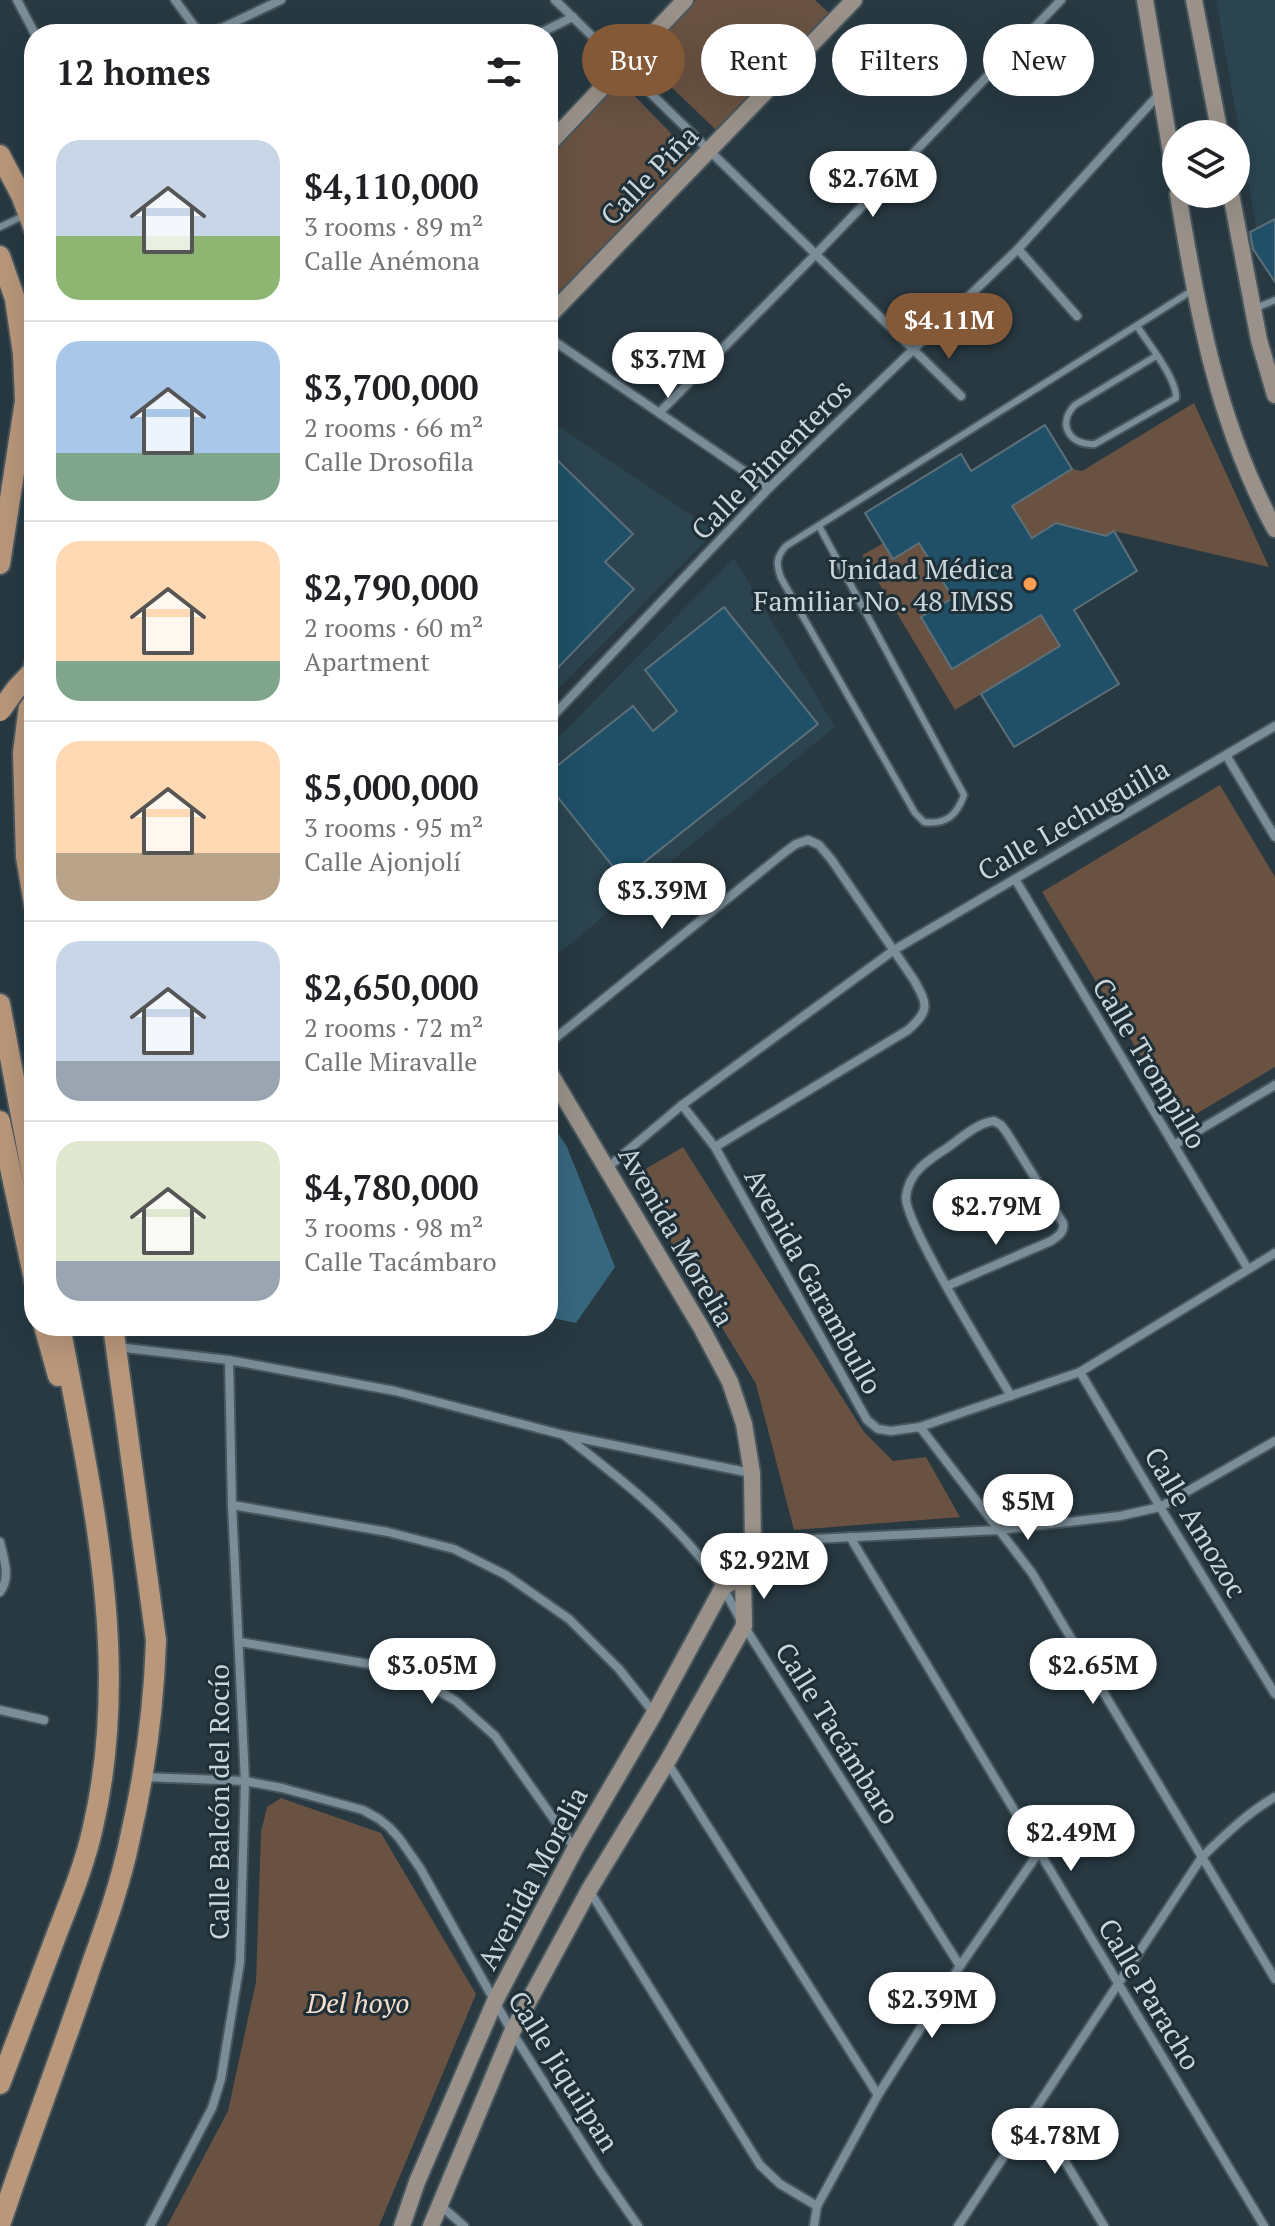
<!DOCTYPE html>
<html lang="en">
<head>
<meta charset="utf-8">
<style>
  :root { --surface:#fff; --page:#f2f2f2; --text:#202124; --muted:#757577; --line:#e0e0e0; --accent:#835938 }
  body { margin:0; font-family:"PT Serif",serif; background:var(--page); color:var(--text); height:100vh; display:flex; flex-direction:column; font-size:30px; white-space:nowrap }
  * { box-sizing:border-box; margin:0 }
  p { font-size:26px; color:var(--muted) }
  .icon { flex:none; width:44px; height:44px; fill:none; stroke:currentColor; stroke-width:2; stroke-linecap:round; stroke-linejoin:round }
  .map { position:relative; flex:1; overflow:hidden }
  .side { position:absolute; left:24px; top:24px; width:534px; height:1312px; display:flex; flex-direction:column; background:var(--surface); border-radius:32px; box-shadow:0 8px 32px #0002 }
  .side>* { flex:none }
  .top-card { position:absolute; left:582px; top:24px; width:572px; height:72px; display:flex; gap:16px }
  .controls { position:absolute; left:1162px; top:120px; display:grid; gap:16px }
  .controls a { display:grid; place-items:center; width:88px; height:88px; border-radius:50%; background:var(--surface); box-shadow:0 8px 32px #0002; font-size:40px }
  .price { position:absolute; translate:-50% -68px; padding:0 18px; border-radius:28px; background:#fff; color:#222; font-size:26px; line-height:52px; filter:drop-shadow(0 2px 4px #0008) }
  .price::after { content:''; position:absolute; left:50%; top:48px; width:24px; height:18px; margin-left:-12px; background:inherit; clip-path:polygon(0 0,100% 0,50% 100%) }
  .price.on { background:var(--accent); color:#fff }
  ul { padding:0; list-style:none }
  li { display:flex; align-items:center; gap:24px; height:200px; padding:0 32px }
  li+li { border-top:2px solid var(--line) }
  li span { display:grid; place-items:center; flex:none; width:224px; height:160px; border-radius:24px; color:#555 }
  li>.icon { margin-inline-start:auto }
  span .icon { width:96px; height:96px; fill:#fffc; stroke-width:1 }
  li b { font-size:34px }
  h2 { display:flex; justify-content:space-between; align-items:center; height:96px; padding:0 32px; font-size:34px }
  .pill { padding:0 28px; border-radius:36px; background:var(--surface); box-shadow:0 8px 32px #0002; font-size:28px; line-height:72px }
  .pill.on { background:var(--accent); color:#fff }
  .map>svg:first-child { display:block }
</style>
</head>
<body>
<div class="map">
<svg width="1275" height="2226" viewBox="0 0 1275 2226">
  <rect width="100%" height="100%" fill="#283942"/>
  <g fill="#2b4450">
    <polygon points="1216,0 1275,0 1275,222 1257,232"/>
    <polygon points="548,419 715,531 548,699"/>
    <polygon points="734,558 835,727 548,962 548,748"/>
  </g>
  <g fill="#695242">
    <polygon points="696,0 815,0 830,14 717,131 641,58"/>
    <polygon points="621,82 696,159 548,302 548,156"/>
    <polygon points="1194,403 1269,567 1114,531 1053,568 1012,506 1072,469 1082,471"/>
    <polygon points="931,535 953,598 921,618 952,669 1041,615 1052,634 1068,625 1075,637 955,710 862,555 884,543"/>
    <polygon points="1220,785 1275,877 1275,1067 1181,1123 1042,892"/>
    <polygon points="683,1147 864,1432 893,1461 926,1457 960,1517 794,1530 756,1384 632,1177"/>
    <polygon points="281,1798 381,1833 476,1994 379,2226 167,2226 228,2111 256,1982 261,1832 267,1807"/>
  </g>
  <polygon fill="#37677e" points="548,1118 567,1147 615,1267 576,1323 548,1317"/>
  <g fill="#1f5067" stroke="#5d707a" stroke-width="2">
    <polygon points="1275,219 1275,282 1253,249 1250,232"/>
    <polygon points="1045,425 1072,469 1012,506 1032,538 1056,523 1106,536 1114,531 1137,571 1074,610 1119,684 1014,747 981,694 1060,646 1041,615 952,669 921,617 953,598 919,543 893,559 865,513 961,454 971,471"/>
    <polygon points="548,451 633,534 605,562 634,589 548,678"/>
    <polygon points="724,607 818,724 623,879 548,785 548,773 633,706 653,731 677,711 645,670"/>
  </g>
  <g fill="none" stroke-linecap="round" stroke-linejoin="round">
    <defs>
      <g id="lane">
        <polyline points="0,227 25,215"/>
        <polyline points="1256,308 1275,300"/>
        <path d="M1137 326C1148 343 1177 379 1176 398L1095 444C1070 446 1056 424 1075 405L1156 356"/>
        <path d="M819 526 964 795C957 815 946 825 924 822L915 813 781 578C776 564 776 557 786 546L1193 290"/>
        <polyline points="548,926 553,931"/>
      </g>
      <g id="street">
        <polyline points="17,0 35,34"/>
        <polyline points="175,0 200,34"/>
        <polyline points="555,0 961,396"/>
        <polyline points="209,34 281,0"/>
        <polyline points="538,34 573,17"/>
        <polyline points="1018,249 1077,316"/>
        <polyline points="548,337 769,488"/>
        <polyline points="659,413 816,254 1061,0"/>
        <polyline points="548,721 769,488 1018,249 1161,92"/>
        <polyline points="1226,755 1275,837"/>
        <polyline points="1015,879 1248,1269"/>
        <path d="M548 1044 785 852 796 844 808 840 819 845 831 859 914 980C928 1005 930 1010 908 1030L715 1147"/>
        <polyline points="682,1105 715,1147 867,1420 878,1429 891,1431 920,1427 1080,1372 1275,1253"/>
        <polyline points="1174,1145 1275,1085"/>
        <polyline points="607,1168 682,1105 894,950 1275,726"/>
        <path d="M947 1286 1051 1241C1058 1236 1065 1232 1063 1223L1007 1133 1001 1125 994 1121C977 1123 961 1138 947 1148 928 1160 908 1173 906 1197 904 1223 993 1365 1011 1396"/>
        <polyline points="117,1347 229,1360 395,1391 564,1435 751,1473"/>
        <polyline points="1080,1372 1160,1507 1275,1694"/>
        <polyline points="920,1427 1032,1573 1275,1979"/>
        <path d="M564 1435C621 1479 684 1527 723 1589 731 1601 737 1614 744 1626L960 1966"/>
        <polyline points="232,1505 388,1532 454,1549 506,1575 569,1619 619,1669 654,1713"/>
        <polyline points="850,1537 1264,2226"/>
        <path d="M0 1542C4 1560 11 1577 0 1592"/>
        <polyline points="753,1542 999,1530 1120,1516 1160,1507 1275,1441"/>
        <polyline points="240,1642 375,1665 418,1679 456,1701 495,1736 575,1849"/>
        <polyline points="0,1710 44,1720"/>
        <polyline points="667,1762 878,2095"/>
        <polyline points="143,1777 245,1781 282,1788 363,1810 379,1819 389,1827 399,1838 420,1868 512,2032 600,2171 638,2226"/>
        <polyline points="589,1890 760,2165 780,2184 817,2206"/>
        <polyline points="1034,2110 1104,2226"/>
        <polyline points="440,2205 464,2226"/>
        <polyline points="150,2226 212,2108 221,2079 240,1962 245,1781 232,1505 229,1360"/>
        <polyline points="814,2226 817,2206 878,2095 960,1966 1039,1852"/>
        <path d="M958 2226 1202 1857C1225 1835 1247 1813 1275 1797"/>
      </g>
      <g id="secondary">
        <polyline points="1145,0 1176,182"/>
        <polyline points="1194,0 1220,134"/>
        <polyline points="548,145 685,0"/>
        <path d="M1178 194C1197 310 1218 425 1275 529"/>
        <polyline points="1231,194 1259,340 1275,395"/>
        <polyline points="548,317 854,0"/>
        <polyline points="402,2226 417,2182 495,2001 575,1849 654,1714 723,1587 743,1576"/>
        <polyline points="431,2226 512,2032 589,1890 667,1762 744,1626 743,1576 753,1543 752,1473 744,1424 730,1382 702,1329 548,1070"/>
      </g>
      <g id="primary">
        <polyline points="0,155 21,195 34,229"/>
        <polyline points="0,256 15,299 23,354 25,401 0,564"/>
        <polyline points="34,666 23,753 26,857 34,904"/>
        <polyline points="0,1004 34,1185"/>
        <polyline points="0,1121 34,1279"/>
        <polyline points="44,1326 58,1376"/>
        <path d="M0 2084C19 2035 37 1985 56 1936 70 1900 85 1864 93 1827 132 1660 91 1490 60 1326"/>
        <path d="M0 2225C29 2138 62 2053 91 1966 106 1924 121 1882 130 1838 145 1773 154 1706 156 1640L113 1326"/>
      </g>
    </defs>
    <use href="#lane" stroke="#48575e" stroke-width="10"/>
    <use href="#street" stroke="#48575e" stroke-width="12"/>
    <use href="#secondary" stroke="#48575e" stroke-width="20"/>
    <use href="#primary" stroke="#48575e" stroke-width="24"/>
    <use href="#lane" stroke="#7a8d98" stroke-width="6"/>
    <use href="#street" stroke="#7a8d98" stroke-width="8"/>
    <use href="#secondary" stroke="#9a928a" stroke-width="16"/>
    <use href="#primary" stroke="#b9977b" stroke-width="20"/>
    <defs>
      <polyline id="primary-bridge" points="0,711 16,689 34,670"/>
    </defs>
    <use href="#primary-bridge" stroke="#48575e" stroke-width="24" stroke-linecap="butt"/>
    <use href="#primary-bridge" stroke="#b9977b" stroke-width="20"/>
  </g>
  <circle fill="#fb9e51" stroke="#1e2f38" stroke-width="3" cx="1030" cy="584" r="8"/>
  <g text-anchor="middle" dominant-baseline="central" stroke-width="6" stroke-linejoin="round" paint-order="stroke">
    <g font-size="28" fill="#cbd6db" stroke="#1e2f38">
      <text transform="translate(649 175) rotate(-46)">Calle Piña</text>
      <text transform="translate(771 459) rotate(-45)">Calle Pimenteros</text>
      <text transform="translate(1073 819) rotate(-30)">Calle Lechuguilla</text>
      <text transform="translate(1150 1063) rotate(59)">Calle Trompillo</text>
      <text transform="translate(677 1236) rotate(60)">Avenida Morelia</text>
      <text transform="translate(814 1281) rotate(61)">Avenida Garambullo</text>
      <text transform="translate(1196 1522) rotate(59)">Calle Amozoc</text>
      <text transform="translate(838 1733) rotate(58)">Calle Tacámbaro</text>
      <text transform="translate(218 1802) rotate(-90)">Calle Balcón del Rocío</text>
      <text transform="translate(532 1878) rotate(-62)">Avenida Morelia</text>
      <text transform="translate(1150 1994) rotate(59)">Calle Paracho</text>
      <text transform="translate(564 2071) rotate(58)">Calle Jiquilpan</text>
    </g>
    <g font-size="28" fill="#cbd6db" stroke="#1e2f38" text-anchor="end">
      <text x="1014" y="568">Unidad Médica<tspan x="1014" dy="32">Familiar No. 48 IMSS</tspan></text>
    </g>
    <g font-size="28" font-style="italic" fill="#f6dcca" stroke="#1e2f38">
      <text x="358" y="2002">Del hoyo</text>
    </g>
  </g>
</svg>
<div class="controls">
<a><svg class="icon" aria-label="layers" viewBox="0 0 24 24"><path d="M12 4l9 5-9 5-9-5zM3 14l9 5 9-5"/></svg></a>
</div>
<b class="price" style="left:873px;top:219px">$2.76M</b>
<b class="price on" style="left:949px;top:361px">$4.11M</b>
<b class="price" style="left:668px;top:400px">$3.7M</b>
<b class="price" style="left:662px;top:931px">$3.39M</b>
<b class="price" style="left:996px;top:1247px">$2.79M</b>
<b class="price" style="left:1028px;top:1542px">$5M</b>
<b class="price" style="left:764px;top:1601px">$2.92M</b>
<b class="price" style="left:432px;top:1706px">$3.05M</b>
<b class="price" style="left:1093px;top:1706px">$2.65M</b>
<b class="price" style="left:1071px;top:1873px">$2.49M</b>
<b class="price" style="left:932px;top:2040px">$2.39M</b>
<b class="price" style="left:1055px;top:2176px">$4.78M</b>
<div class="top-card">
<a class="pill on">Buy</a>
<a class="pill">Rent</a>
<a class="pill">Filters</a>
<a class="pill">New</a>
</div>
<section class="side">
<h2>12 homes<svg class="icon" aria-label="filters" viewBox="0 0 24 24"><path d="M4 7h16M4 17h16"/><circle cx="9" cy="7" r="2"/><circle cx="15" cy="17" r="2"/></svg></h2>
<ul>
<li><span style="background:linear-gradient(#c9d6e8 60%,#8fb573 0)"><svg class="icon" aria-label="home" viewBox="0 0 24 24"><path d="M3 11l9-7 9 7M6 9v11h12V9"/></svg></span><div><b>$4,110,000</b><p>3 rooms · 89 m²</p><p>Calle Anémona</p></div></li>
<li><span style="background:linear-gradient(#a9c7e8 70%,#7fa58c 0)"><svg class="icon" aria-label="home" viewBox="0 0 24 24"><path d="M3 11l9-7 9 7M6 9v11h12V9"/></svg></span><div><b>$3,700,000</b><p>2 rooms · 66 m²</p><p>Calle Drosofila</p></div></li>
<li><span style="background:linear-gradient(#ffd9b3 75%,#7fa58c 0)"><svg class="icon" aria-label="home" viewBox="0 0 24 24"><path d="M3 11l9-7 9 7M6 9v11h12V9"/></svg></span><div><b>$2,790,000</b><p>2 rooms · 60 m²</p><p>Apartment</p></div></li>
<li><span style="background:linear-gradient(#ffd9b3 70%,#b9a48a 0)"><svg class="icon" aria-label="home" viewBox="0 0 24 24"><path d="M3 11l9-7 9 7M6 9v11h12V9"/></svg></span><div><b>$5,000,000</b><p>3 rooms · 95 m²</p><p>Calle Ajonjolí</p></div></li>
<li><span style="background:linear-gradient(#c9d6e8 75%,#9aa5b1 0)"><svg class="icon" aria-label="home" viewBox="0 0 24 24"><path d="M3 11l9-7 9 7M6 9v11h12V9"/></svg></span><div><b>$2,650,000</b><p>2 rooms · 72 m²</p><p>Calle Miravalle</p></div></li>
<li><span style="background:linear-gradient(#dfe7d0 75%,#9aa5b1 0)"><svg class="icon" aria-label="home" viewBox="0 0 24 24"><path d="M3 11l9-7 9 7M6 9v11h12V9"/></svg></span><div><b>$4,780,000</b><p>3 rooms · 98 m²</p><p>Calle Tacámbaro</p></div></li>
</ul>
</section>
</div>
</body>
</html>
